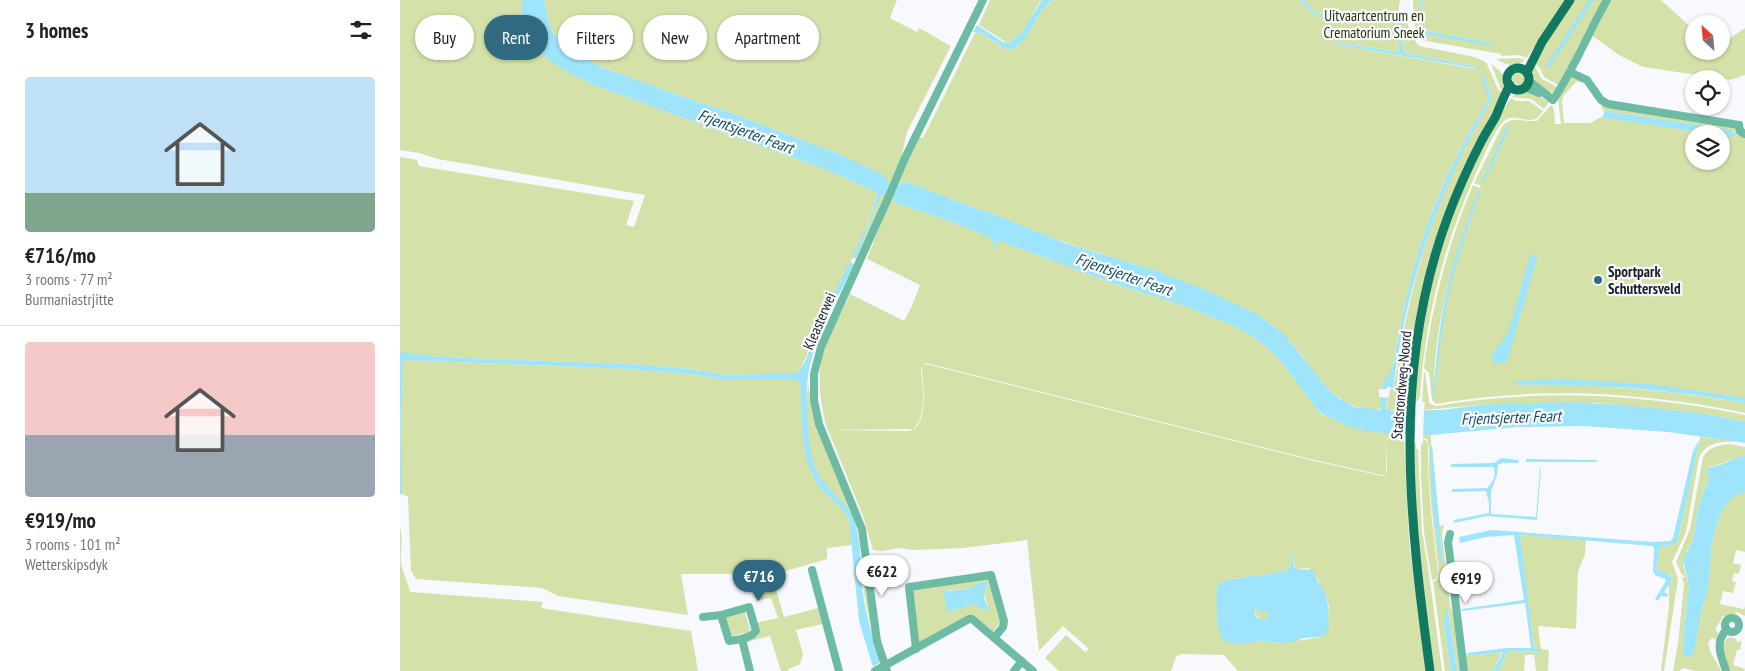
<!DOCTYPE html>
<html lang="en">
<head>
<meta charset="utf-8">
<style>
  :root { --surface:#fff; --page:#f6f6f6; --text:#222; --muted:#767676; --line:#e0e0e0; --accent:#2f6982 }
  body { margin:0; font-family:"PT Sans Narrow",sans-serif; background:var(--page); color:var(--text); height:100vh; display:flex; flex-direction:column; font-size:19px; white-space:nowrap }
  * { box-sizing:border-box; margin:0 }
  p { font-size:16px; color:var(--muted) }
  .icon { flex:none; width:28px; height:28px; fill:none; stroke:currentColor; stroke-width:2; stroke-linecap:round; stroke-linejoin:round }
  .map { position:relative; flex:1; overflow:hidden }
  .details { display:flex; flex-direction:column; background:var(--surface); width:400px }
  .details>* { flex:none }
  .hud { position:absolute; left:15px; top:15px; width:475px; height:45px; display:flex; gap:10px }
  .needle { width:32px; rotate:334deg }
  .controls { position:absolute; left:1285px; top:15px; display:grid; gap:10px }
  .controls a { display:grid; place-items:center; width:45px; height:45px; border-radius:50%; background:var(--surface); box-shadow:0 1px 4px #0004; font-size:25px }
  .price { position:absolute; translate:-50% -42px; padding:0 11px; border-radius:18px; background:#fff; color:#222; font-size:16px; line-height:32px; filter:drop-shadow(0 1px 2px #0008) }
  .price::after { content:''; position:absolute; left:50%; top:30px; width:15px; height:11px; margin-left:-8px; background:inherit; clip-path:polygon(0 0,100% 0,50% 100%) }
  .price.selected { background:var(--accent); color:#fff }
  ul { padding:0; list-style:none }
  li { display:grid; align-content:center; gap:10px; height:265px; padding:0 25px }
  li+li { border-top:1px solid var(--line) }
  li span { display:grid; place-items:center; height:155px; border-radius:5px; color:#555 }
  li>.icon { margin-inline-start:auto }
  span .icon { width:90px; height:90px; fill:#fffc; stroke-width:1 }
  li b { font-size:21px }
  h2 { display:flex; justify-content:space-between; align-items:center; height:60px; padding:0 25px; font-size:21px }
  .chip { padding:0 18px; border-radius:22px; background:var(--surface); box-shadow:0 1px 4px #0004; font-size:18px; line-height:45px }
  .chip.selected { background:var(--accent); color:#fff }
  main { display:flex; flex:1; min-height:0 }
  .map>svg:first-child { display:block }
</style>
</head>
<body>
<main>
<section class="details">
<h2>3 homes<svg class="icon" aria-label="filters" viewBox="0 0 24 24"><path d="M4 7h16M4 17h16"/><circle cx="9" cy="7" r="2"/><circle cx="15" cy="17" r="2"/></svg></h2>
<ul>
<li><span style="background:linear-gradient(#bfe0f5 75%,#7fa58c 0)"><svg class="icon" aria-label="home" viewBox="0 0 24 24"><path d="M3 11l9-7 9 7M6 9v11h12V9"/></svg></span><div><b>€716/mo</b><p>3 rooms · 77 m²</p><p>Burmaniastrjitte</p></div></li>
<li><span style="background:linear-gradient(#f6c9c9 60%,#9aa5b1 0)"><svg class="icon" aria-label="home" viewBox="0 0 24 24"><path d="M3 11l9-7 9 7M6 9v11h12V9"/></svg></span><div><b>€919/mo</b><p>3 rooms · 101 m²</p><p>Wetterskipsdyk</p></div></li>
</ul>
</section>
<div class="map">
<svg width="1345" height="671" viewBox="0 0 1345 671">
  <rect width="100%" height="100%" fill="#f8f9fe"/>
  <g fill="#d4e2a9" fill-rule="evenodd">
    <path d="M0 0H122C122 7 121 16 123 23 133 57 170 74 199 87L432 172 476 192 477 196 465 233 421 321 401 368 397 373 390 374 327 375 290 369 230 364 42 357 0 353V157L17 160 19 166 234 201 226 225 234 227 245 195 38 159 19 153 0 150Z"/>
    <polygon points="144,0 497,0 490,18 517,32 519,28 551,46 507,132 501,159 490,185 439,154 326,111 278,95 201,67 184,58 159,40 152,31 148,20"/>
    <path d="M590 0H642C630 12 626 40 607 43L579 25Z"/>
    <path d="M654 0H900L910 11 921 16 939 45 1076 69 1074 66 1004 53 1000 23V52L940 43 924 15 913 10 904 0H1001L999 4V12L1007 18 1010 34 1019 46 1075 57 1086 62 1098 89 1103 94 1048 207 1007 398 1005 400V411L987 410V398L989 397 990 389H993C994 380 997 372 998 363 1014 266 1040 183 1092 99L1085 77 1084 76 1089 98C1058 149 1031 204 1016 261 1006 296 999 331 993 366 992 375 983 379 982 389H979V397H981V408C976 411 972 410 967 409 919 402 907 347 870 324 808 285 736 265 667 243 639 234 613 222 586 211L577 209 505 181 496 187 517 136 523 138 575 33 583 34 600 46 617 47 636 21 642 10Z"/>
    <path d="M1013 0H1020L1023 30 1026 34 1091 43 1027 31 1024 26 1022 0H1166L1127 58 1119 55 1101 56V54L1026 41C1012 33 1014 15 1013 0Z"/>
    <polygon points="1174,0 1204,0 1177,49 1160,86 1144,77 1139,67 1134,63"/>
    <polygon points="1209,0 1261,0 1294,30 1294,51 1321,51 1321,44 1345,28 1345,75 1331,80 1243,67 1219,55 1190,34"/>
    <path d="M1119 58 1125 60C1115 69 1107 65 1096 59Z"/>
    <path d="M1091 64C1101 71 1109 78 1105 92L1101 89Z"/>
    <path d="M1133 66 1136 68 1142 79 1159 88C1146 102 1129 80 1133 66Z"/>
    <circle cx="1119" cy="78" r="7"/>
    <path d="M1171 77 1186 83V84L1180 82H1176L1164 95 1162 100 1164 123H1190L1203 116V118L1320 134H1294V161H1321V134H1335L1334 131 1204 111 1201 107 1203 104 1216 109 1337 127 1345 137V402C1285 389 1223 381 1161 384 1223 386 1284 393 1345 403V413C1244 392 1137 386 1036 404L1032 400 1029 373 1024 368C1032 305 1048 244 1073 185L1080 188 1081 186 1074 183 1103 125C1112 116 1125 122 1137 121L1151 105 1154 109 1155 124H1161L1158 99 1168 80ZM1071 212C1061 243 1052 273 1045 305 1039 335 1037 365 1034 396 1033 346 1044 292 1059 245 1063 234 1066 222 1071 212Z"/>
    <polygon points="1125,90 1129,91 1149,102 1144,109 1131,99 1112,97 1119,91"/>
    <path d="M1111 98 1116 101H1129L1143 111C1141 114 1139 118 1135 119 1125 123 1112 112 1103 122 1092 134 1083 158 1076 173 1044 244 1025 318 1020 397L1017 401 1014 402C1016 384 1017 366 1019 348 1027 279 1051 209 1082 148 1091 131 1099 114 1111 98Z"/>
    <polygon points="481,194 487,195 456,259"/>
    <path d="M491 197 495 201V203L555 223 592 238 594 242 593 249H594L597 243 600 241 709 282 781 305 832 325 852 336 870 350 879 359 919 412 923 415H925C949 429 977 433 1004 434V438L989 437 986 440V472L985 475H982L910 459 526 363 522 366 521 369C523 387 527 414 514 429L427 430C422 409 417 385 421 363 425 340 440 316 450 294L504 321 512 306 520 285 467 259Z"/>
    <polygon points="5,360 230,369 289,374 327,380 397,380 400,384 405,453 429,497 446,512 449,519 453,545 427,548 427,559 372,575 384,617 418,608 423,624 396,630 403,654 400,664 389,669 388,671 381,671 370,636 344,643 356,635 355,623 378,618 371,598 356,601 346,574 281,574 288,615 158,596 142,588 16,579 11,571 8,497 1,493 1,443 3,363"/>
    <path d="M526 364 910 460 982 476 985 475 987 472 986 440 989 438 1004 439 1009 541 1026 671H838L824 655 781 654 776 657 771 671H659L645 658 666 635 685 652 689 649 663 626 639 651 627 540 563 548 514 550 498 548 483 551 473 550 463 516 428 430 507 431 515 429C528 414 523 388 522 369V366ZM890 555 896 569 909 568 918 579 919 585 925 592 929 607 928 626 922 637 882 643 857 641 819 623 817 587 827 580 887 571 891 565Z"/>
    <path d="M1024 372H1025L1029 401 1030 404 1036 406C1137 388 1244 394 1345 415V422L1306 414 1198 403 1089 404 1024 410 1025 402H1022Z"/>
    <path d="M408 384 412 406 450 511C441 501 429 491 421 480 406 456 405 411 408 384Z"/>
    <path d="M1023 435H1031V455L1033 495 1036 532 1043 561 1039 526 1044 525 1042 534 1050 606 1054 616 1062 671H1057L1048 610 1044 625 1051 671H1045L1033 581 1037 580 1039 572C1035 539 1031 507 1029 474 1028 464 1031 449 1027 439L1023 438Z"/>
    <path d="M1300 437 1339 442C1323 441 1306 441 1299 458L1286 532 1272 562 1278 579 1264 671H1261L1269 605V586L1272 580 1270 575 1257 570 1259 547 1271 545 1278 539Z"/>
    <path d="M1023 439 1028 442C1027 486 1033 529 1038 572L1036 579 1032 580 1024 532 1021 477V444L1023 443Z"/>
    <polygon points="1013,443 1016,443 1016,449 1018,449 1022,532 1028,567 1042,671 1033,671 1017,544"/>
    <path d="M1330 444 1345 447V456C1332 457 1321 466 1308 467L1307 469 1310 476 1309 479 1303 494 1297 512 1294 538 1287 551 1283 565 1289 585 1284 630 1283 653C1291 635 1301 617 1305 599 1314 567 1305 503 1345 492V552L1336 550 1333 563 1341 565 1339 574 1334 573 1332 581 1336 582 1333 593 1323 591 1320 604 1344 609 1345 606V616L1337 612C1334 615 1327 617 1323 616L1315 630 1318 632 1317 640 1312 638 1308 643C1311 657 1315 658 1321 671H1295L1283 668 1279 671H1273L1278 644 1284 584 1282 578 1286 576 1282 575 1276 562 1290 529 1303 457C1309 447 1319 445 1330 444Z"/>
    <path d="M0 528C4 539 0 550 1 561 2 572 8 581 10 592L143 602 141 608 291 631 298 671H0Z"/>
    <polygon points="1119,535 1186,540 1185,554 1178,572 1176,629 1138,626 1141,649 1149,650 1148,671 1136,671 1134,655 1125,655 1124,671 1098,671 1108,651 1140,652 1140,649 1134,648"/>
    <path d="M462 554 473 635C465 605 462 585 462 554Z"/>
    <path d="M585 577 592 579 601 621 593 632 573 615 518 644 512 590ZM583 581 587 586 584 595 588 606 571 604 549 612 547 590 568 589Z"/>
    <polygon points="857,609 862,612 868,612 869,614 866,619 860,619 854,613 854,611"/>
    <polygon points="344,611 350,629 349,632 332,636 329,635 325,618 327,616"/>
    <polygon points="1330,637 1336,639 1337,642 1342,641 1340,650 1337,650 1333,665 1345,669 1344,671 1329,671 1323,648 1326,639"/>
    <polygon points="1102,652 1093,671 1068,671 1065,654 1067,654 1067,656"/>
  </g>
  <g fill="#9ee4fa" fill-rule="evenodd">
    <path d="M122 0H144L148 20 152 31 159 40 184 58 201 67 278 95 326 111 439 154 484 175 490 185 496 187 505 181 577 209 586 211 665 243 757 271 803 289 844 308 858 315 884 334 918 377 931 392 940 399 955 407 980 410 981 408V397L987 398 986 409 992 411 1040 410 1089 404 1169 402 1223 405 1306 414 1345 422V443L1268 432 1183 426 1118 427 1031 435 990 434 965 431 947 426 919 412 879 359 870 350 852 336 832 325 781 305 709 282 600 241 597 243 594 249H592L594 242 591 238 555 223 495 203V201C491 196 488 195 481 195L456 259 452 257 468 225 477 196 476 192 432 172 199 87C169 74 133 58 123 23 121 16 122 7 122 0Z"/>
    <path d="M642 0H654C635 11 632 38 613 49H605L583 34 573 32 577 25 603 42 610 43 621 33Z"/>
    <polygon points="900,0 904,0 913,10 924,15 940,43 1000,52 998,23 1000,23 1004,53 1074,66 1080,69 939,45 921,16 910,11"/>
    <polygon points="1020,0 1022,0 1024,26 1027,31 1091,43 1091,46 1026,34 1023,30"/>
    <polygon points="1189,0 1194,0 1149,68 1146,66"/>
    <path d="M1081 76 1085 77 1092 99C1038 187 1006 287 993 389L988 386 987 389H982C983 378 992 374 994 362 1003 309 1014 257 1034 207 1049 169 1068 133 1089 98Z"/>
    <polygon points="1204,111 1331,130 1333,131 1335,134 1333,137 1203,118"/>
    <polygon points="1109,124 1111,125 1084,182 1082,181 1098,145"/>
    <path d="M1078 191 1080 192C1068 225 1057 258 1049 292 1042 326 1038 361 1035 396H1033C1036 361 1039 327 1046 293 1053 258 1066 224 1078 191Z"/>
    <polygon points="1132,254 1136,255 1137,258 1107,362 1094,364 1091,356 1108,333 1130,256"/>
    <path d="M450 262 454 264C439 297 413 340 408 376 406 391 407 407 408 422 409 437 410 453 415 467 424 490 449 502 455 521 462 546 460 561 462 585 464 611 473 637 481 662L473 667 459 621 449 519C441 505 425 496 416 482 400 457 402 413 400 384L397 380H327L289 374 230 369 5 360 3 363 1 443 2 493 0 495V352L42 357 230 364 290 369 327 375 397 373C407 363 409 349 414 337 424 312 437 287 450 262Z"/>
    <path d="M1161 379 1251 384 1345 398V403C1266 389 1197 383 1117 385L1115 383 1117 381Z"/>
    <polygon points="1298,442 1299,443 1278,539 1275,544 1259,547 1257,570 1268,574 1272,578 1271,583 1264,592 1268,594 1267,597 1261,596 1258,601 1255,599 1266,581 1265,579 1255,575 1253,572 1254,548 1252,546 1120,535 1134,648 1140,649 1140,652 1108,651 1098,671 1093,671 1103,652 1068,656 1067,653 1107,648 1131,648 1125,603 1062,611 1062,609 1124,600 1114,535 1086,537 1060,543 1059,537 1092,530 1253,542 1270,541 1273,538 1293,451"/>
    <path d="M1032 444 1043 563 1042 564C1036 552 1027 455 1032 444Z"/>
    <path d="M1345 456V492C1309 502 1312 557 1308 587 1307 596 1303 604 1301 613 1298 626 1297 639 1294 652L1292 655 1286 657 1283 653 1284 630 1289 585 1283 560 1294 538 1297 512 1303 494 1309 479 1307 468 1320 465 1338 457Z"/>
    <path d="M1101 458 1119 460 1118 463H1103L1098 465 1097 475 1091 491V514L1136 517 1140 468H1141L1137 520 1087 516 1054 523V520L1089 513V503L1086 491 1052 492V489L1087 488C1093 482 1097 475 1093 467H1051V464L1094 463Z"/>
    <polygon points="1126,459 1197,460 1197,462 1126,462"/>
    <path d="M890 554H892L893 564 896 569C914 570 912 566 919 584 920 587 922 587 924 590 926 594 927 601 928 606 930 614 927 622 929 630L922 637 904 638 893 642 882 643 857 641 850 643H837L824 641C816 633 815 595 818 584L827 580 887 571 891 565ZM856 609 862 612H868L869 614 866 619H860L855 616 854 611Z"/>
    <path d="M583 581 587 583C587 588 585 591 584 595 584 602 589 605 587 611H585L574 604 548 612 543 593 544 591 568 589Z"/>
    <polygon points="1046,609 1048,610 1057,671 1051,671 1044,625"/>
  </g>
  <polygon fill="#f8f9fe" points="1016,408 1024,408 1023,437 1015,437"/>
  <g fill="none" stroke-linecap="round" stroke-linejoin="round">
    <g stroke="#6ebba4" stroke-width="8">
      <polyline points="1170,72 1187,80 1201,100 1208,104 1339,125"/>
      <path d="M1129 81 1153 100C1174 69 1188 33 1207 0"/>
      <polyline points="1125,87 1139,93"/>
      <polyline points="1339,125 1340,131 1345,134"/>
      <polyline points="1050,534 1048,542 1064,671"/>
      <polyline points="412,570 439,671"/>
      <polyline points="321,615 329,641 342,639 350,671"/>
      <polyline points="303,617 321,615 349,607 356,631 352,635 342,639"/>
      <circle cx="1332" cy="625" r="7"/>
      <polyline points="516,649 509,587 591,575 604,621 603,627 594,638"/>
      <polyline points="475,671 569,619 572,619 633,671"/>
      <polyline points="487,671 477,641 462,529 419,424 414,400 414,374 421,347 489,196 505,158 583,0"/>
      <polyline points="614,671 622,661"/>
      <path d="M1326 671C1321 655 1314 643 1327 629"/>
    </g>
    <g stroke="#117962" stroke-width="9">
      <circle cx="1118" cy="79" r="11"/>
      <polyline points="1127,72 1142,42 1170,0"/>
      <path d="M1030 671C1009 516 992 369 1047 219 1057 192 1068 167 1081 142 1085 134 1091 125 1096 116 1100 106 1104 95 1110 85"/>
    </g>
  </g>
  <circle fill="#2f6982" stroke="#f8f9fe" stroke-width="2" cx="1198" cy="280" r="5"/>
  <g text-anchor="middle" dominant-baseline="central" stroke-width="4.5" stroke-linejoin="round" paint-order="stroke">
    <g font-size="15" fill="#2a3207" stroke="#f8f9fe">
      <text x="974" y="15">Uitvaartcentrum en<tspan x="974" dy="17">Crematorium Sneek</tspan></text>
    </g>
    <g font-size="15" font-weight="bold" fill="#1d1e22" stroke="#f8f9fe" text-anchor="start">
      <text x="1208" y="271">Sportpark<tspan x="1208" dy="17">Schuttersveld</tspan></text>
    </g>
    <g font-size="15" fill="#1d1e22" stroke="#f8f9fe">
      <text transform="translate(419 321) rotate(-67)">Kleasterwei</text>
      <text transform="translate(1001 385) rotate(-85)">Stadsrondweg-Noord</text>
    </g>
    <g font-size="16" font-style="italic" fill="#124c5b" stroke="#f8f9fe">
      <text transform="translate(346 131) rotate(20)">Frjentsjerter Feart</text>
      <text transform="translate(724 274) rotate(19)">Frjentsjerter Feart</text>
      <text transform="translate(1111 417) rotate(-2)">Frjentsjerter Feart</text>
    </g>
  </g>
</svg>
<div class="controls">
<a><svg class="needle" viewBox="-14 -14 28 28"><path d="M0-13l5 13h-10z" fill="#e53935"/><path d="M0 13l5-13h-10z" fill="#767676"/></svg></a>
<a><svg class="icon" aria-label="locate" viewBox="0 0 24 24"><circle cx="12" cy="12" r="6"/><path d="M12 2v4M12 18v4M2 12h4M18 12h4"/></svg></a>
<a><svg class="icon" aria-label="layers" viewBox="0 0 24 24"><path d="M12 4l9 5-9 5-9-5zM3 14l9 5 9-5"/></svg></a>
</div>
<b class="price" style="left:482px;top:597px">€622</b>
<b class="price selected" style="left:359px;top:602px">€716</b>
<b class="price" style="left:1066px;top:604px">€919</b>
<div class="hud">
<a class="chip">Buy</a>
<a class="chip selected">Rent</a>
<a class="chip">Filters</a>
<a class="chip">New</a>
<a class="chip">Apartment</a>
</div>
</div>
</main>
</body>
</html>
